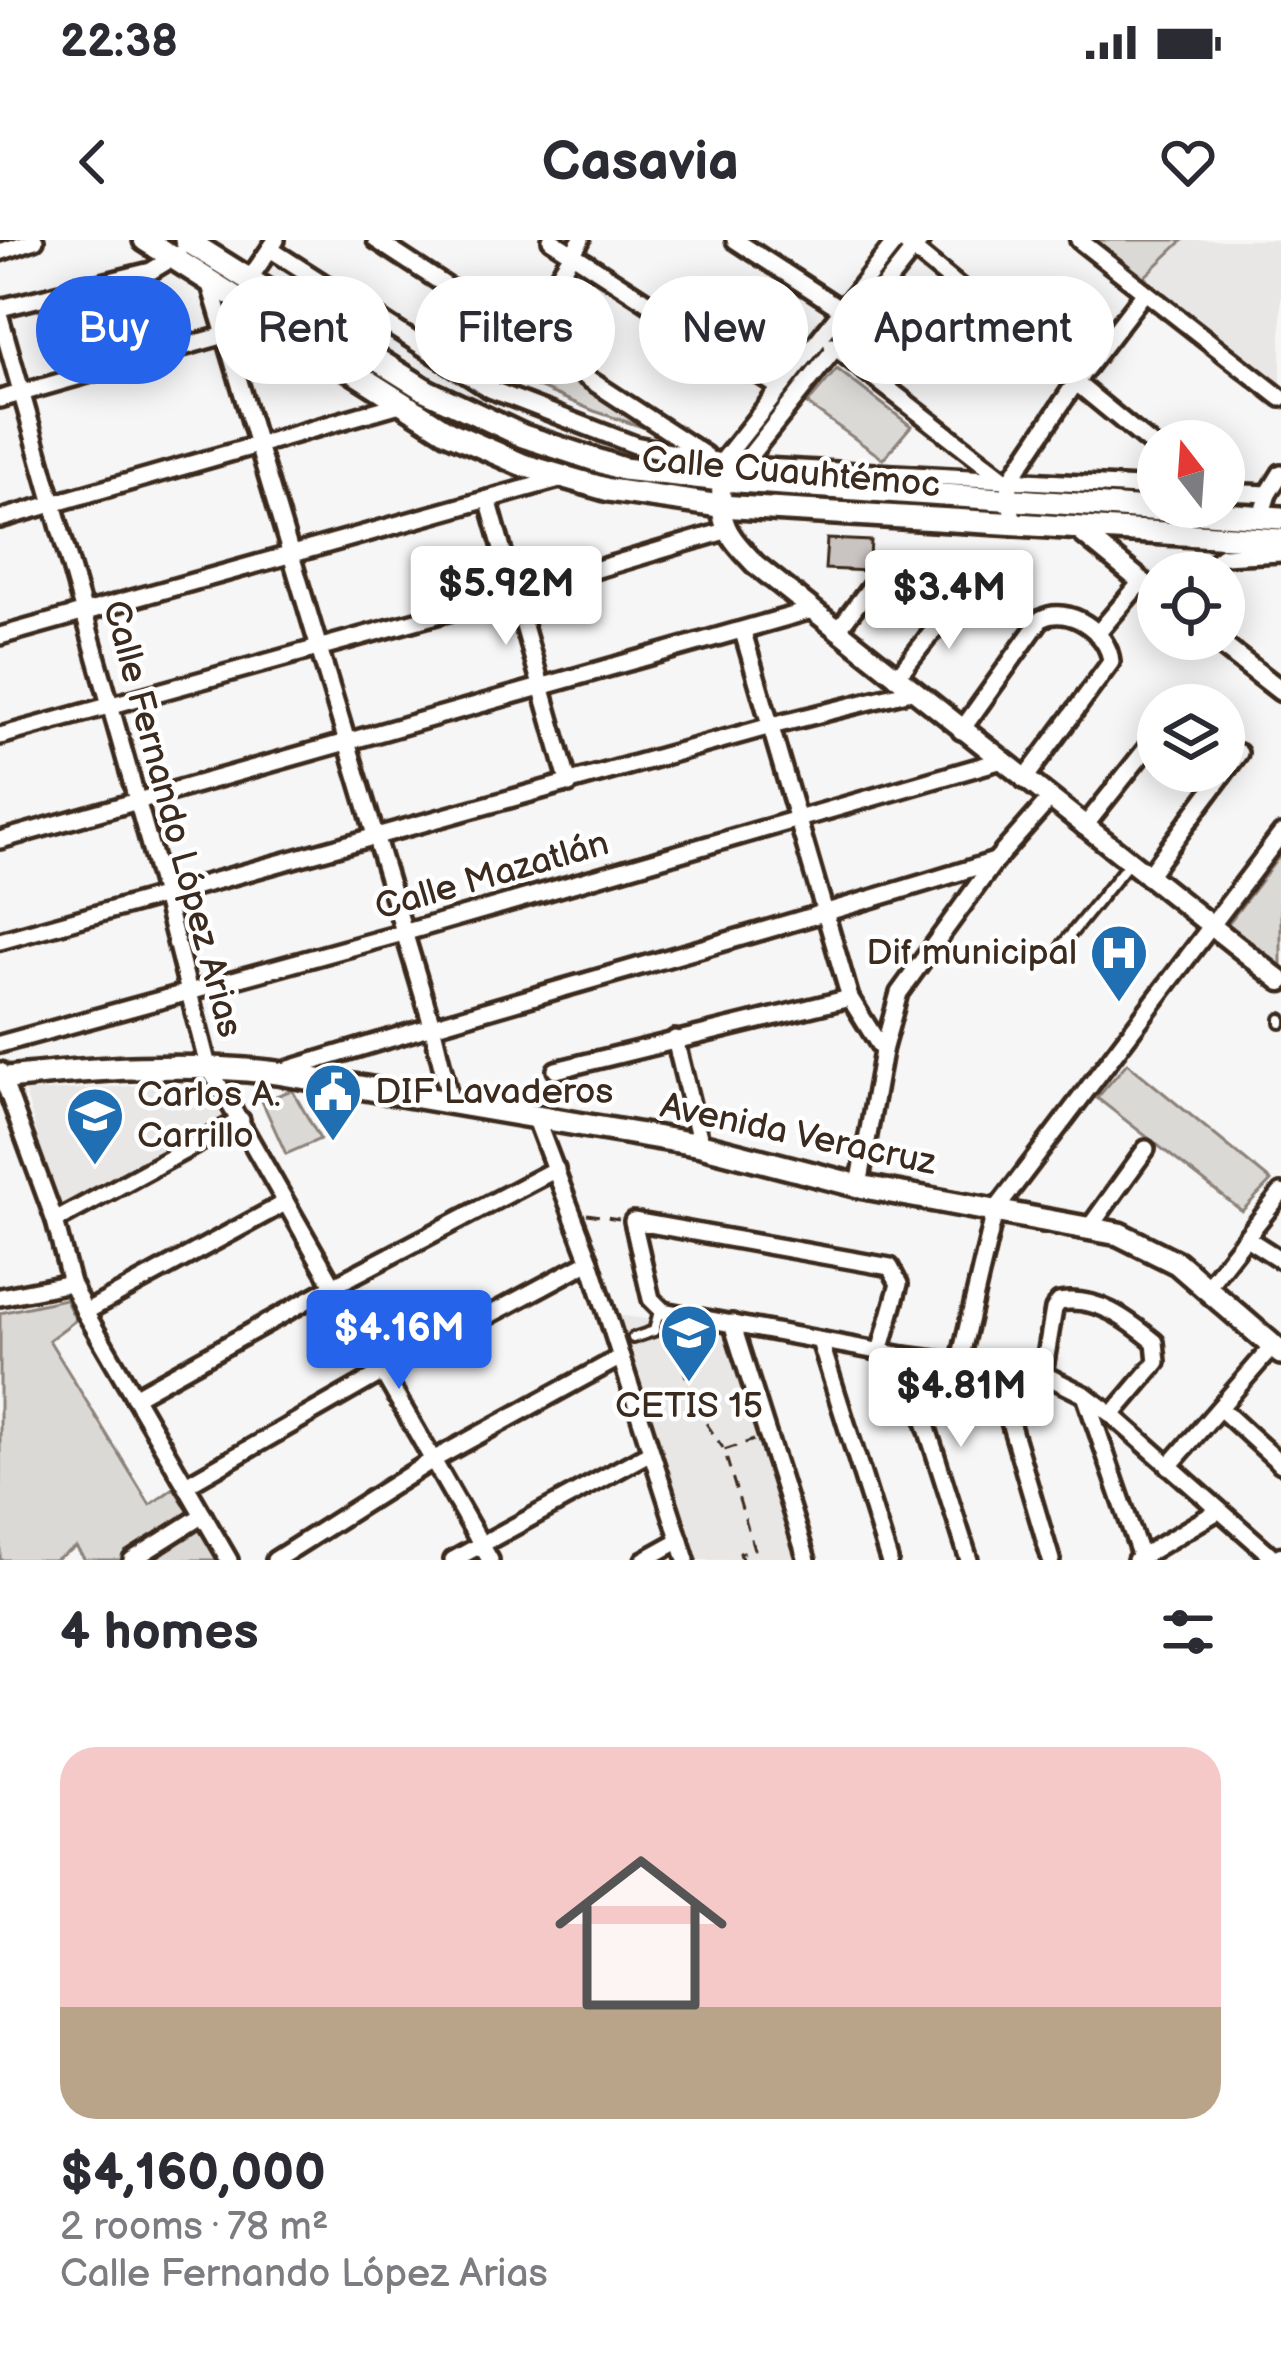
<!DOCTYPE html>
<html lang="en">
<head>
<meta charset="utf-8">
<style>
  :root { --surface:#fff; --page:#f7f7f7; --text:#2b2b33; --muted:#7c7c81; --accent:#2563eb }
  body { margin:0; font-family:"Balsamiq Sans",sans-serif; background:var(--page); color:var(--text); height:100vh; display:flex; flex-direction:column; font-size:45px; white-space:nowrap }
  * { box-sizing:border-box; margin:0 }
  p { font-size:39px; color:var(--muted) }
  .icon { flex:none; width:66px; height:66px; fill:none; stroke:currentColor; stroke-width:2; stroke-linecap:round; stroke-linejoin:round }
  .map { position:relative; height:1320px; overflow:hidden }
  .sheet { display:flex; flex-direction:column; background:var(--surface); flex:1 }
  .sheet>* { flex:none }
  .hud { position:absolute; left:36px; top:36px; width:1209px; height:108px; display:flex; gap:24px }
  .needle { width:78px; rotate:343deg }
  .buttons { position:absolute; left:1137px; top:180px; display:grid; gap:24px }
  .buttons a { display:grid; place-items:center; width:108px; height:108px; border-radius:50%; background:var(--surface); box-shadow:0 6px 30px #0003; font-size:60px }
  .price { position:absolute; translate:-50% -102px; padding:0 27px; border-radius:12px; background:#fff; color:#222; font-size:39px; line-height:78px; filter:drop-shadow(0 3px 6px #0008) }
  .price::after { content:''; position:absolute; left:50%; top:72px; width:36px; height:27px; margin-left:-18px; background:inherit; clip-path:polygon(0 0,100% 0,50% 100%) }
  .price.current { background:var(--accent); color:#fff }
  ul { padding:0; list-style:none }
  li { display:grid; align-content:center; gap:24px; height:636px; padding:0 60px }
  li span { display:grid; place-items:center; height:372px; border-radius:36px; color:#555 }
  li>.icon { margin-inline-start:auto }
  span .icon { width:216px; height:216px; fill:#fffc; stroke-width:1 }
  li b { font-size:51px }
  h2 { display:flex; justify-content:space-between; align-items:center; height:144px; padding:0 60px; font-size:51px }
  .tag { padding:0 42px; border-radius:54px; background:var(--surface); box-shadow:0 6px 30px #0003; font-size:42px; line-height:108px }
  .tag.current { background:var(--accent); color:#fff }
  .status { display:flex; justify-content:space-between; align-items:center; height:84px; padding:0 60px; background:var(--surface); direction:ltr }
  .status svg { height:33px; fill:currentColor }
  header { display:flex; justify-content:space-between; align-items:center; height:156px; padding:0 60px; background:var(--surface); font-size:54px; font-weight:700 }
  .map>svg:first-child { display:block }
</style>
</head>
<body>
<div class="status"><b>22:38</b><svg viewBox="0 0 49 12"><path d="M0 12V9h3v3zM5 12V6h3v6zM10 12V3h3v9zM15 12V0h3v12zM26 1h20v11H26zM47 4h2v5h-2z"/></svg></div>
<header><svg class="icon" aria-label="back" viewBox="0 0 24 24"><path d="M15 5l-7 7 7 7"/></svg>Casavia<svg class="icon" aria-label="heart" viewBox="0 0 24 24"><path d="M12 20l-8-8c-3-5 5-10 8-4 3-6 11-1 8 4z"/></svg></header>
<div class="map">
<svg width="1281" height="1320" viewBox="0 0 1281 1320">
  <rect width="100%" height="100%" fill="#f7f6f6"/>
  <filter id="ink" filterUnits="userSpaceOnUse"><feTurbulence type="fractalNoise" baseFrequency=".00833" numOctaves="2"/><feDisplacementMap in="SourceGraphic" scale="24" xChannelSelector="R" yChannelSelector="G"/><feConvolveMatrix kernelMatrix="1 2 1 2 8 2 1 2 1" color-interpolation-filters="sRGB"/></filter>
  <g filter="url(#ink)">
    <g fill="#e9e7e6">
      <polygon points="1183,0 1281,0 1281,163 1137,44"/>
      <polygon points="206,842 229,881 59,972 25,852"/>
      <polygon points="616,1075 723,1089 800,1320 692,1320"/>
    </g>
    <g fill="#dbd9d6" stroke="#8b827a" stroke-width="3">
      <polygon points="1082,0 1183,0 1137,44"/>
      <polygon points="528,103 667,195 594,171 508,134"/>
      <polygon points="837,129 911,186 883,219 807,164"/>
      <polygon points="1281,614 1281,726 1227,685"/>
      <polygon points="1127,823 1271,941 1242,971 1097,858"/>
      <polygon points="292,850 320,899 286,914 262,861"/>
      <polygon points="65,1059 76,1080 49,1100 150,1265 174,1248 218,1320 85,1320 76,1307 54,1320 0,1320 0,1073"/>
    </g>
    <polygon fill="#c9c3c1" stroke="#3b2a1e" stroke-width="3" points="827,299 871,301 869,331 825,329"/>
    <g fill="none" stroke-linecap="round" stroke-linejoin="round">
      <defs>
        <g id="service">
          <polyline points="1063,704 1128,624"/>
          <polyline points="1281,779 1281,783"/>
          <polyline points="633,1098 654,1091 659,1071"/>
        </g>
        <g id="minor">
          <polyline points="376,0 705,215"/>
          <polyline points="551,0 780,148"/>
          <polyline points="735,0 841,69"/>
          <polyline points="902,0 1158,210"/>
          <polyline points="1079,0 1281,158"/>
          <polyline points="270,9 487,148 635,205 742,226 1158,248"/>
          <polyline points="0,12 35,0"/>
          <polyline points="208,38 432,785 451,864"/>
          <polyline points="250,38 276,0"/>
          <polyline points="0,68 151,31 179,14"/>
          <polyline points="0,77 164,655 208,826 490,1320"/>
          <polyline points="832,105 1007,241"/>
          <polyline points="487,148 581,0"/>
          <polyline points="0,159 225,95"/>
          <polyline points="740,228 921,0"/>
          <polyline points="721,230 721,223 897,0"/>
          <polyline points="1224,252 1268,254"/>
          <polyline points="488,259 569,544"/>
          <polyline points="1261,276 1268,254 1281,233"/>
          <polyline points="0,279 400,164"/>
          <polyline points="1013,284 1009,242 1076,142 1144,53"/>
          <polyline points="1201,333 1223,316 1281,313"/>
          <polyline points="837,391 875,341"/>
          <polyline points="743,392 850,758 883,811"/>
          <polyline points="1097,394 1141,342"/>
          <polyline points="0,396 563,238"/>
          <polyline points="896,438 962,354"/>
          <polyline points="1181,465 1183,462"/>
          <path d="M961 491 1041 379C1068 364 1109 392 1111 422L1024 540"/>
          <polyline points="0,496 517,353 725,291"/>
          <polyline points="1084,587 1158,494"/>
          <polyline points="0,600 812,370"/>
          <polyline points="1147,637 1239,513"/>
          <polyline points="0,701 771,486 911,451"/>
          <polyline points="675,799 701,905"/>
          <polyline points="0,804 403,693 999,521"/>
          <polyline points="556,830 850,758"/>
          <polyline points="0,831 55,981 71,1043 85,1072 229,1320"/>
          <path d="M280 832C517 758 758 696 995 621"/>
          <polyline points="534,874 590,1021 686,1320"/>
          <polyline points="859,946 883,811 899,753 995,621 1049,560"/>
          <polyline points="55,981 241,880"/>
          <polyline points="1089,988 1146,909"/>
          <polyline points="1248,999 1281,1020"/>
          <polyline points="1207,1047 1281,953"/>
          <polyline points="0,1057 71,1043"/>
          <polyline points="85,1072 285,963"/>
          <polyline points="732,1083 807,1320"/>
          <polyline points="820,1101 889,1320"/>
          <polyline points="880,1112 899,1044 890,1027 633,981 651,1059 663,1071 904,1116 1043,1134 1085,1155 1112,1175 1276,1320"/>
          <polyline points="904,1116 969,1320"/>
          <polyline points="959,1124 995,971 1281,594"/>
          <polyline points="994,1128 1051,1320"/>
          <path d="M1043 1134 1054 1069 1059 1062C1097 1056 1127 1079 1155 1102L1157 1122 1112 1175"/>
          <polyline points="1085,1155 1141,1317"/>
          <polyline points="134,1157 333,1046 556,929"/>
          <polyline points="1221,1169 1281,1224"/>
          <polyline points="1169,1226 1273,1106"/>
          <polyline points="186,1245 381,1133 590,1021"/>
          <polyline points="132,1320 203,1275"/>
          <polyline points="275,1320 431,1221 621,1117"/>
          <polyline points="453,1320 651,1212"/>
          <polyline points="644,1320 680,1300"/>
          <polyline points="1136,1320 1218,1271"/>
        </g>
        <g id="tertiary">
          <path d="M722 240C718 284 726 293 755 324L1281 741"/>
          <polyline points="1075,287 1158,355"/>
          <polyline points="1214,399 1281,451"/>
          <polyline points="1276,1320 1281,1317"/>
        </g>
        <g id="secondary">
          <polyline points="145,0 448,192 523,225 609,250 720,266 1281,300"/>
          <polyline points="186,0 427,151 523,196 623,229 722,240 1281,278"/>
          <path d="M0 839C92 828 185 822 277 833L701 905 859 946 1119 994 1177 1023 1281 1113"/>
        </g>
      </defs>
      <use href="#service" stroke="#3b2a1e" stroke-width="16"/>
      <use href="#minor" stroke="#3b2a1e" stroke-width="24"/>
      <use href="#tertiary" stroke="#3b2a1e" stroke-width="27"/>
      <use href="#secondary" stroke="#3b2a1e" stroke-width="30"/>
      <g stroke="#3b2a1e" stroke-width="3" stroke-dasharray="12 9" stroke-linecap="butt">
        <polyline points="587,974 619,979"/>
        <polyline points="664,1093 673,1094 695,1167 723,1208"/>
        <polyline points="742,1320 740,1313 754,1309 724,1210 754,1200"/>
      </g>
      <use href="#service" stroke="#fff" stroke-width="8"/>
      <use href="#minor" stroke="#fff" stroke-width="15"/>
      <use href="#tertiary" stroke="#fff" stroke-width="18"/>
      <use href="#secondary" stroke="#fff" stroke-width="21"/>
    </g>
  </g>
  <defs>
    <symbol id="hospital-pin" viewBox="-11 -11 22 30"><path d="M0 17L-7.5 6A9.5 9.5 0 1 1 7.5 6Z" fill="#1f6fb2" stroke="#fff"/><path d="M-5-5h3v3.5h4V-5h3V5h-3V1.5h-4V5h-3Z" fill="#fff"/></symbol>
    <symbol id="civic-pin" viewBox="-11 -11 22 30"><path d="M0 17L-7.5 6A9.5 9.5 0 1 1 7.5 6Z" fill="#1f6fb2" stroke="#fff"/><path d="M-.6-6.5H3V-4.5H.6V-3L4-1V1h2V6H-6V1h2V-1L-.6-3ZM-1.2 2.5V6h2.4V2.5Z" fill="#fff"/></symbol>
    <symbol id="school-pin" viewBox="-11 -11 22 30"><path d="M0 17L-7.5 6A9.5 9.5 0 1 1 7.5 6Z" fill="#1f6fb2" stroke="#fff"/><path d="M0-5L7-2L0 1L-7-2ZM-4 1L0 2.5L4 1V4Q0 6-4 4Z" fill="#fff"/></symbol>
  </defs>
  <g fill-rule="evenodd">
    <use href="#hospital-pin" x="1086" y="680" width="66" height="90"/>
    <use href="#civic-pin" x="300" y="819" width="66" height="90"/>
    <use href="#school-pin" x="62" y="843" width="66" height="90"/>
    <use href="#school-pin" x="656" y="1060" width="66" height="90"/>
  </g>
  <g text-anchor="middle" dominant-baseline="central" stroke-width="9" stroke-linejoin="round" paint-order="stroke">
    <g font-size="36" fill="#3b2a1e" stroke="#fff">
      <text transform="translate(791 233) rotate(5)">Calle Cuauhtémoc</text>
      <text transform="translate(172 579) rotate(75)">Calle Fernando López Arias</text>
      <text transform="translate(492 636) rotate(-16)">Calle Mazatlán</text>
      <text transform="translate(798 895) rotate(12)">Avenida Veracruz</text>
    </g>
    <g font-size="36" fill="#3b2a1e" stroke="#fff" text-anchor="start">
      <text x="1077" y="713" text-anchor="end">Dif municipal</text>
      <text x="375" y="852">DIF Lavaderos</text>
      <text x="137" y="855">Carlos A.<tspan x="137" dy="41">Carrillo</tspan></text>
      <text x="689" y="1166" text-anchor="middle">CETIS 15</text>
    </g>
  </g>
</svg>
<div class="buttons">
<a><svg class="needle" viewBox="-14 -14 28 28"><path d="M0-13l5 13h-10z" fill="#e53935"/><path d="M0 13l5-13h-10z" fill="#7c7c81"/></svg></a>
<a><svg class="icon" aria-label="locate" viewBox="0 0 24 24"><circle cx="12" cy="12" r="6"/><path d="M12 2v4M12 18v4M2 12h4M18 12h4"/></svg></a>
<a><svg class="icon" aria-label="layers" viewBox="0 0 24 24"><path d="M12 4l9 5-9 5-9-5zM3 14l9 5 9-5"/></svg></a>
</div>
<b class="price" style="left:506px;top:408px">$5.92M</b>
<b class="price" style="left:949px;top:412px">$3.4M</b>
<b class="price current" style="left:399px;top:1152px">$4.16M</b>
<b class="price" style="left:961px;top:1210px">$4.81M</b>
<div class="hud">
<a class="tag current">Buy</a>
<a class="tag">Rent</a>
<a class="tag">Filters</a>
<a class="tag">New</a>
<a class="tag">Apartment</a>
</div>
</div>
<section class="sheet">
<h2>4 homes<svg class="icon" aria-label="filters" viewBox="0 0 24 24"><path d="M4 7h16M4 17h16"/><circle cx="9" cy="7" r="2"/><circle cx="15" cy="17" r="2"/></svg></h2>
<ul>
<li><span style="background:linear-gradient(#f6c9c9 70%,#b9a48a 0)"><svg class="icon" aria-label="home" viewBox="0 0 24 24"><path d="M3 11l9-7 9 7M6 9v11h12V9"/></svg></span><div><b>$4,160,000</b><p>2 rooms · 78 m²</p><p>Calle Fernando López Arias</p></div></li>
</ul>
</section>
</body>
</html>
